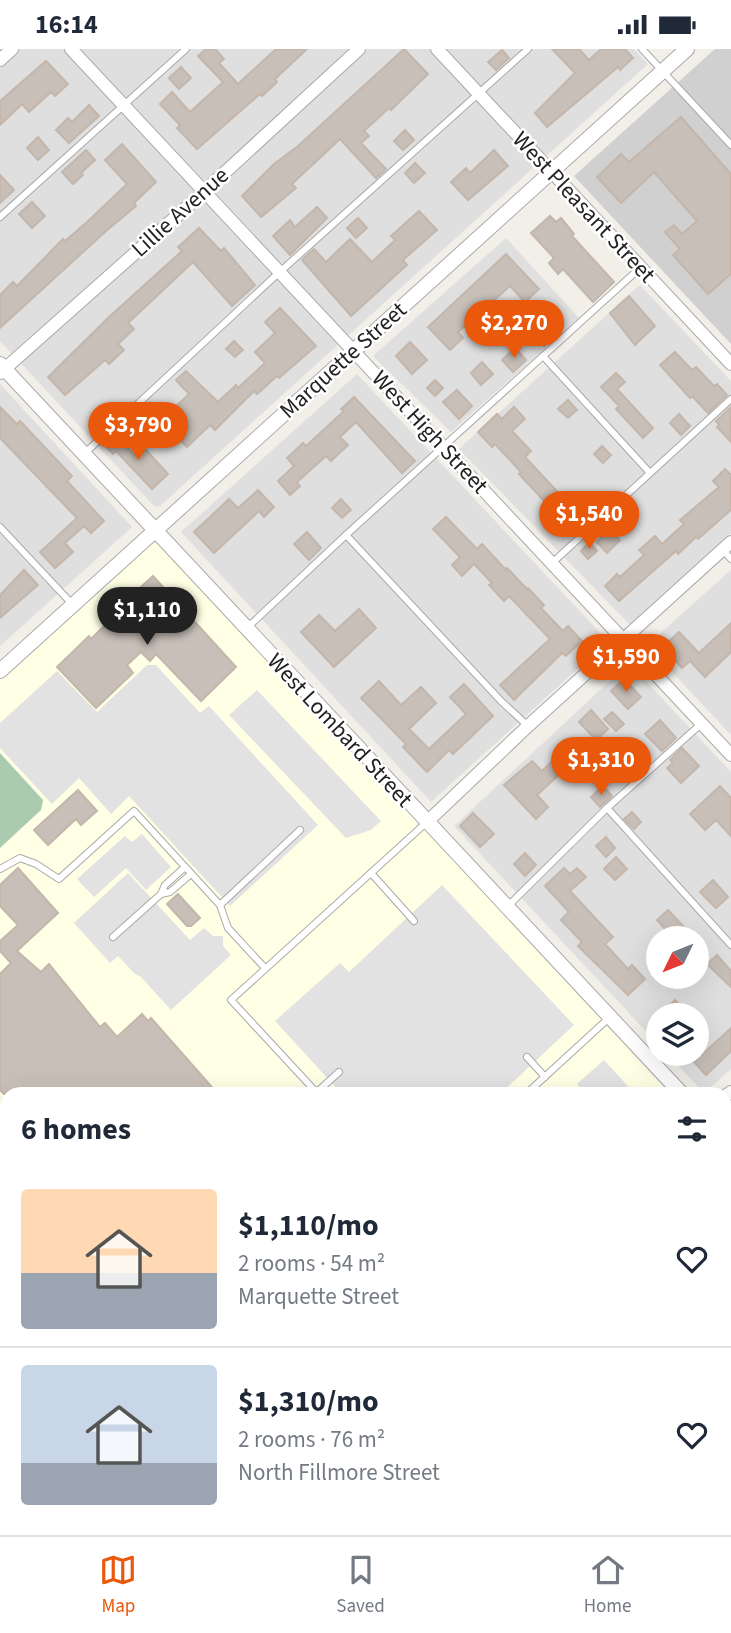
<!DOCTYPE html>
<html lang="en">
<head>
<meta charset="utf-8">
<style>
  :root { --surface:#fff; --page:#f2f2f3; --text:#1f2937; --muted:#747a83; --line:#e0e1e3; --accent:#ea580c }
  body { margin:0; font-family:"Source Sans 3",sans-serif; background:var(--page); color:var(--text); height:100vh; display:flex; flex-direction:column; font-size:26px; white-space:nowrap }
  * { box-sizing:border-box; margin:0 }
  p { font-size:23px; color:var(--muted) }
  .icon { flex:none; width:38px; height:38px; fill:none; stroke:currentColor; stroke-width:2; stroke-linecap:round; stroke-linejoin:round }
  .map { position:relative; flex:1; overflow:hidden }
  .sheet { position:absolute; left:0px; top:1038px; width:732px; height:450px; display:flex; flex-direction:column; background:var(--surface); border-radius:21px 21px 0 0; box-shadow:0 7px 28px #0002 }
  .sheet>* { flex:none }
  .needle { width:46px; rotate:227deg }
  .tools { position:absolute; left:646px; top:877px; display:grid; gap:14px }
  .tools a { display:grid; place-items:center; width:63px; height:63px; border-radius:50%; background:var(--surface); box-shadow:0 7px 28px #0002; font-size:35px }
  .price { position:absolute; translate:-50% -60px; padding:0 16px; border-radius:24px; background:var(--accent); color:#fff; font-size:23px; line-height:46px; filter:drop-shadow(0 2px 4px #0008) }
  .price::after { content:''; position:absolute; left:50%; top:42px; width:21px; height:16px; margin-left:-10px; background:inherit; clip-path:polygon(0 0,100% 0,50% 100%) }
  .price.active { background:#222; color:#fff }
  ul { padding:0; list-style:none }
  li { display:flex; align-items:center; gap:21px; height:175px; padding:0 21px }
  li+li { border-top:2px solid var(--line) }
  li span { display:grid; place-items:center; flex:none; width:196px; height:140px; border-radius:7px; color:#555 }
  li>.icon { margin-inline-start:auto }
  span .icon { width:84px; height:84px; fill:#fffc; stroke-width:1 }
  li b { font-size:30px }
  h2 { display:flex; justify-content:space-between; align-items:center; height:84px; padding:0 21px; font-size:30px }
  .status { display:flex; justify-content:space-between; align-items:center; height:49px; padding:0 35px; background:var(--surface); direction:ltr }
  .status svg { height:19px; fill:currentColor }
  .menu { display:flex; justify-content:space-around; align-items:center; height:98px; border-top:2px solid var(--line); background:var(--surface); font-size:19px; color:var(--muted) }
  .menu a { display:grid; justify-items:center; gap:4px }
  .menu .active { color:var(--accent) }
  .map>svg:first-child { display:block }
</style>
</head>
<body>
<div class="status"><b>16:14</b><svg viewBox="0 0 49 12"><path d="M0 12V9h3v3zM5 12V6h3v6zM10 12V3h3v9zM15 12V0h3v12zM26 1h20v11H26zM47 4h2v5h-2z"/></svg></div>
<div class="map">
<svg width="731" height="1486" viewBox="0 0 731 1486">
  <rect width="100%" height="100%" fill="#f2efe9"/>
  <g fill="#e0dfdf" fill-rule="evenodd">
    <polygon points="0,0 634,0 648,15 160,457 154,457 0,292"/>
    <polygon points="506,189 579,269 451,383 373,307"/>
    <polygon points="640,236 731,332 731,484 630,576 459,400"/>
    <polygon points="357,325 608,592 431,753 181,483"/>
    <polygon points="0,335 132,478 0,597"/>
    <polygon points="731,521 731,686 647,596"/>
    <path d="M629 614 731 723V1020L704 1044 667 1005 696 1004V966H658V995L454 777ZM658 889H696V928H658Z"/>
    <polygon points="724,1109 731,1115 731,1246 725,1239"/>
    <polygon points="724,1259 731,1266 731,1384 725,1377"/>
    <polygon points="725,1421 731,1428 731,1486 582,1486 588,1480 724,1480"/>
    <polygon points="276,1480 545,1481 539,1486 270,1486"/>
  </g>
  <polygon fill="#ffffe5" points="154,489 670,1045 7,1045 7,1480 227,1481 220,1486 9,1486 0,1477 0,629"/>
  <polygon fill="#d0d0d0" points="715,0 731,0 731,295 574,127"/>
  <polygon fill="#aacbaf" points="0,704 43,751 41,761 0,799"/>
  <g fill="#e2e2e2">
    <polygon points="147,616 156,616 200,664 209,657 318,776 230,857 129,747 111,765 79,729 52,755 0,699 0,674 57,622 97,663"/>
    <polygon points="257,641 381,772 371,781 346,789 229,666"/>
    <polygon points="142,785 171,818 146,841 126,819 94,848 77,830 125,787 132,793"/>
    <polygon points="128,824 190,891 204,879 213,887 223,887 223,897 231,906 171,961 141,928 135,925 118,907 110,914 74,874"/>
    <polygon points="442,836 574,976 500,1045 342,1045 275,972 340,914 349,923"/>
    <polygon points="604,1011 635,1045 586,1045 577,1035"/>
    <polygon points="5,1112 7,1114 7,1257 0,1249 0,1116"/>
    <polygon points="7,1390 7,1443 0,1435 0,1396"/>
    <polygon points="43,1481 97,1481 92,1486 48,1486"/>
  </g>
  <g fill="#c7bfb8" stroke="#c4b6ab" stroke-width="2">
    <polygon points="206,0 215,0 224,10 219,14 238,35 276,0 307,0 275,30 277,33 262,47 260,45 197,100 177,79 180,76 160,55 172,43 190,63 223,33 198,7"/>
    <polygon points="404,0 428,25 391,61 389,59 364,82 369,87 361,94 386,120 376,129 340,90 292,135 296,139 261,168 242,147 274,115 298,97"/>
    <polygon points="552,0 579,0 589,11 601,0 625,0 633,9 620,21 618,18 547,78 535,64 575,24"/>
    <polygon points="502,1 509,9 496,21 488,13"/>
    <polygon points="46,12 68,35 55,47 51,43 29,63 22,55 0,76 0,52"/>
    <polygon points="181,18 191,29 179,40 169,29"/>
    <polygon points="89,56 99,67 69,94 56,81 68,69 72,73"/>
    <polygon points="681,68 731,125 731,225 708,245 673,206 680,200 665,183 674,176 682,185 697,172 654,123 621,154 597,128 621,105 629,113"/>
    <polygon points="405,81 414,91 403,101 394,92"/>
    <polygon points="38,88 49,101 38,111 27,99"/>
    <polygon points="122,95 156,133 134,154 136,157 106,182 0,279 0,246 13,233 17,237 63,190 65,192 86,174 127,135 105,111"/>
    <polygon points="86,101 95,111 81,124 83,126 73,135 62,123"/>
    <polygon points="494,101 508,117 468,151 451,133 466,119 470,124"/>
    <polygon points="415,114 425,124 414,134 405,124"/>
    <polygon points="0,126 14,141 0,154"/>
    <polygon points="32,153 45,167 32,179 19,165"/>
    <polygon points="317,158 327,169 290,206 273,187 290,171 295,178"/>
    <polygon points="419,162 437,181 403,211 407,216 351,267 302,211 314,200 326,213 350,190 372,213 395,191 391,187"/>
    <polygon points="550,167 556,173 561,169 574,185 572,187 614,233 593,253 563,220 558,225 549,214 554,209 531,184"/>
    <polygon points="358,169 367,179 356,189 347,179"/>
    <polygon points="199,179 221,202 224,199 255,236 232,257 193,213 128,274 134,280 118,295 124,301 109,315 105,311 65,346 48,328 109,268 182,202 178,198"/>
    <polygon points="506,205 539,240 525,253 510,237 458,283 463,289 450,301 428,278"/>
    <polygon points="629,247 655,277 635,296 610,264"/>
    <polygon points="280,259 316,297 279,329 277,327 257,345 254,342 215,381 210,376 187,398 171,381 180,374 170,363 189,345 176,331 186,322 218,353 236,336 238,339 265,314 255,303 275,284 265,273"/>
    <polygon points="543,277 553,288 544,297 533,286"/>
    <polygon points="234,292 243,301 235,308 226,300"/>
    <polygon points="410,293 427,311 412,325 396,307"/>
    <polygon points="515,299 526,311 513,323 502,311"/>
    <polygon points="675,303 692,321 696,318 714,337 717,335 727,346 708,364 692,347 690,349 660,316"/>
    <polygon points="482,313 493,325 481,336 471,324"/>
    <polygon points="616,324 625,333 617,340 653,379 643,389 616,360 619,357 601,338"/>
    <polygon points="435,331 443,339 435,347 427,339"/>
    <polygon points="457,341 472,357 459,370 443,353"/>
    <polygon points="354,348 415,412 402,424 356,373 340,388 348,396 331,412 326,407 297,433 300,437 290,446 278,432 294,417 287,409 303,394 306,397 344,362 341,360"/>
    <polygon points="568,351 577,361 568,369 558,360"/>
    <polygon points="0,358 17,375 20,372 72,427 67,432 104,472 91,484 84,477 65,494 73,503 55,519 40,503 77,469 0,389"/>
    <polygon points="514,358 525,370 512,382 531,402 525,408 584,471 572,482 519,425 521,423 495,395 492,398 478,383 497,365 502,370"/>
    <polygon points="731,358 731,393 717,378 719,376 716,372"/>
    <polygon points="679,365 690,377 681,386 670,374"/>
    <polygon points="114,385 137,409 146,401 168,425 152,440 116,402 113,405 103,395"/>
    <polygon points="602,397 611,406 603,414 594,405"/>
    <polygon points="725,420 731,426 731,461 698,490 696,488 678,505 676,502 619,552 605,537 617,525 620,528 644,506 639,501 655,487 662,495 684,475 680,471 719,438 713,432"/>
    <polygon points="258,441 274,458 264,468 259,462 214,504 194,483 229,450 238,459"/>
    <polygon points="341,450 351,461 342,469 332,459"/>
    <polygon points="446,468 477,500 482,495 506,521 507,519 527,540 528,539 544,556 541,559 563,582 568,577 582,592 566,607 562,604 514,651 500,636 550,590 509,547 504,552 489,536 492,534 474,515 462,527 452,516 460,508 433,480"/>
    <polygon points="610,481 620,491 607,504 597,493"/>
    <polygon points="307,483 321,499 309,511 294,495"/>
    <polygon points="589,494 597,502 588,510 581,502"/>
    <polygon points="24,521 38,536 0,569 0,546"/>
    <polygon points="153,527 236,618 201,652 156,605 150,612 141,603 127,616 133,624 96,659 57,618 89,587 91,590 118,563 116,561"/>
    <polygon points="359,560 376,579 334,618 301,583 319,566 335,582"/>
    <polygon points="731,574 731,603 705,628 690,612 682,619 663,598 679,583 699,604"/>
    <polygon points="624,630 641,648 628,660 611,642"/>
    <polygon points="379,632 401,656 421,638 436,654 409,680 429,700 466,665 450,648 464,635 493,667 453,705 449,701 427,723 403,698 406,695 361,649"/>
    <polygon points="591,661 608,680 596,691 579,673"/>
    <polygon points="612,663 624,675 616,682 604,670"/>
    <polygon points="660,671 676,689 662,702 645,685"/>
    <polygon points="569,696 581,710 575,716 582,723 573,731 564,721 537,746 548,758 536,770 504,736 532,712 542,722"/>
    <polygon points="682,699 699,717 681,734 667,719 673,714 670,711"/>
    <polygon points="637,707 646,717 637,724 629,715"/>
    <polygon points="603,737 612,747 600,758 591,748"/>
    <polygon points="720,737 731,749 731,787 716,771 705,781 690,765"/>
    <polygon points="78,741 97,762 81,776 76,770 48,796 34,781"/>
    <polygon points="632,763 641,773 634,780 624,770"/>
    <polygon points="473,764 494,785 480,798 460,777"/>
    <polygon points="606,788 615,799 606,808 596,797"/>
    <polygon points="525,804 536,816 525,827 514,815"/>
    <polygon points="616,808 627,820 615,831 604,820"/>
    <polygon points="18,819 58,864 17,902 41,923 49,915 100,978 105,974 117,988 142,965 148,972 151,969 218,1045 4,1045 0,1041 0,925 11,914 0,902 0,892 18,876 0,857 0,836"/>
    <polygon points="564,819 570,825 577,819 586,828 570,842 613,888 605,895 628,920 632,916 645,930 628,946 578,897 582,893 561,871 569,863 545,837"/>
    <polygon points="713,831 728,848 716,859 700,843"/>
    <polygon points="178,845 200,869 191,877 187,877 167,855"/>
    <polygon points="668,861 681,875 695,889 675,889 666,881 657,871"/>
    <polygon points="717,906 731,922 731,938 707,915"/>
    <polygon points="675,951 689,966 660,966"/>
    <polygon points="731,979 731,1002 706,1026 694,1013"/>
  </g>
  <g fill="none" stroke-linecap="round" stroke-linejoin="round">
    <defs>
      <g id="service">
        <polyline points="642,0 731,96"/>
        <polyline points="0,168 186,0"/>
        <polyline points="543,307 650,424"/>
        <polyline points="85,404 272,230 528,0"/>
        <polyline points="0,478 73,556"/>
        <polyline points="346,486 501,652 528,677"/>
        <polyline points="723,501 731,510"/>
        <polyline points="552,514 731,350"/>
        <polyline points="248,578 346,486 640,219"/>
        <polyline points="607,759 731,896"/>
        <polyline points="185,818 165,836 161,845 170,843 191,825"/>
        <polyline points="0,820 20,809 36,815 59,830 134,762 220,856 228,879 265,919"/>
        <polyline points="371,824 414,872"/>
        <polyline points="220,856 300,781"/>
        <polyline points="508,857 607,759 701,675"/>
        <polyline points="113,888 161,845"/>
        <polyline points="527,1008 545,1028"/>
        <polyline points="317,1043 339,1023"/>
        <polyline points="318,1045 231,951 427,773"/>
        <polyline points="526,1045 610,968"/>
        <polyline points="0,1086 7,1093"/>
        <polyline points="724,1247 731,1254"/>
        <polyline points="724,1464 731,1458"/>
        <polyline points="400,1486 406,1480"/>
        <polyline points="699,1486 705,1480"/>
      </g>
      <g id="minor">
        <polyline points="71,0 731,706"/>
        <polyline points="437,0 731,315"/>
        <polyline points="0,11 12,0"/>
        <polyline points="0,324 196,150 359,0"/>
        <polyline points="427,773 528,677 731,493"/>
        <polyline points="724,1048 731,1043"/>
        <polyline points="724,1399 731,1406"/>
        <polyline points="241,1486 248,1480"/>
        <polyline points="557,1486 563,1480"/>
      </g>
      <g id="tertiary">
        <polyline points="0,315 682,1045"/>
        <polyline points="0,622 687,0"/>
        <polyline points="724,1089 731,1096"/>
      </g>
    </defs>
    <use href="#service" stroke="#a9a9a9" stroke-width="8"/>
    <use href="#minor" stroke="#a9a9a9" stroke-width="14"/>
    <use href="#tertiary" stroke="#a9a9a9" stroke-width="16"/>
    <use href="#service" stroke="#fff" stroke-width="6"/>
    <use href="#minor" stroke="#fff" stroke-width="12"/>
    <use href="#tertiary" stroke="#fff" stroke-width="14"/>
  </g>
  <g text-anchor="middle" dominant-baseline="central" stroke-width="5" stroke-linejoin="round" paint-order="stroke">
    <g font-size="23" fill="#222" stroke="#fff">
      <text transform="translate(584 158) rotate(47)">West Pleasant Street</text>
      <text transform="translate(180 163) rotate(-42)">Lillie Avenue</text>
      <text transform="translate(343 311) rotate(-42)">Marquette Street</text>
      <text transform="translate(430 383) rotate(47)">West High Street</text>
      <text transform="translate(340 681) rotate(47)">West Lombard Street</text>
    </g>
  </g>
</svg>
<div class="tools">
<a><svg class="needle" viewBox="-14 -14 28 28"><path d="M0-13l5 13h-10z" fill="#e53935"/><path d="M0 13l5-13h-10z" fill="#747a83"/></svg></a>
<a><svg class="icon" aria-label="layers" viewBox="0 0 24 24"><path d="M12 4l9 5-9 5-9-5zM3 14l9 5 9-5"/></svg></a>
</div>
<b class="price" style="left:514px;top:311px">$2,270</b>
<b class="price" style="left:138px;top:413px">$3,790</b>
<b class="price" style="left:589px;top:502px">$1,540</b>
<b class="price active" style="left:147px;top:598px">$1,110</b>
<b class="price" style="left:626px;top:645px">$1,590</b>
<b class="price" style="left:601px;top:748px">$1,310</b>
<section class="sheet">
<h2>6 homes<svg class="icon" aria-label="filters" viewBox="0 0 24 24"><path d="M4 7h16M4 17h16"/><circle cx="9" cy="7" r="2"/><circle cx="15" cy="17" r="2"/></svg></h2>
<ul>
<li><span style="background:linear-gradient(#ffd9b3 60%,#9aa5b1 0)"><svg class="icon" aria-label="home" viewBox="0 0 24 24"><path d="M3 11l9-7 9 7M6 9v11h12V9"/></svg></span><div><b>$1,110/mo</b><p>2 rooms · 54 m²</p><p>Marquette Street</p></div><svg class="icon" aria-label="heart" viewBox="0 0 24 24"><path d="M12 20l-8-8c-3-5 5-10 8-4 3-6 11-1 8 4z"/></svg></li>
<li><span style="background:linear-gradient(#c9d6e8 70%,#9aa5b1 0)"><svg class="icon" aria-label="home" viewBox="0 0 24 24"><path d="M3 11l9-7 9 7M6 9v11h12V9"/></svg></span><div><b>$1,310/mo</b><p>2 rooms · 76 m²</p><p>North Fillmore Street</p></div><svg class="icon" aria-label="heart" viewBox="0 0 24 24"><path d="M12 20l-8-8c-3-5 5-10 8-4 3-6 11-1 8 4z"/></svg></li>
</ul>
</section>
</div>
<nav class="menu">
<a class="active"><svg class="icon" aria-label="map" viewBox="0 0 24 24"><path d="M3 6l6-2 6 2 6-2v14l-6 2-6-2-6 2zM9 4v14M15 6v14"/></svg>Map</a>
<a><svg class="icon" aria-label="saved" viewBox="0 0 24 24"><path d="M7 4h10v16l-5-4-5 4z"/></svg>Saved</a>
<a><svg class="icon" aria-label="home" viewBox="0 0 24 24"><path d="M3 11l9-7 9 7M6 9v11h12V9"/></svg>Home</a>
</nav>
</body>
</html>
